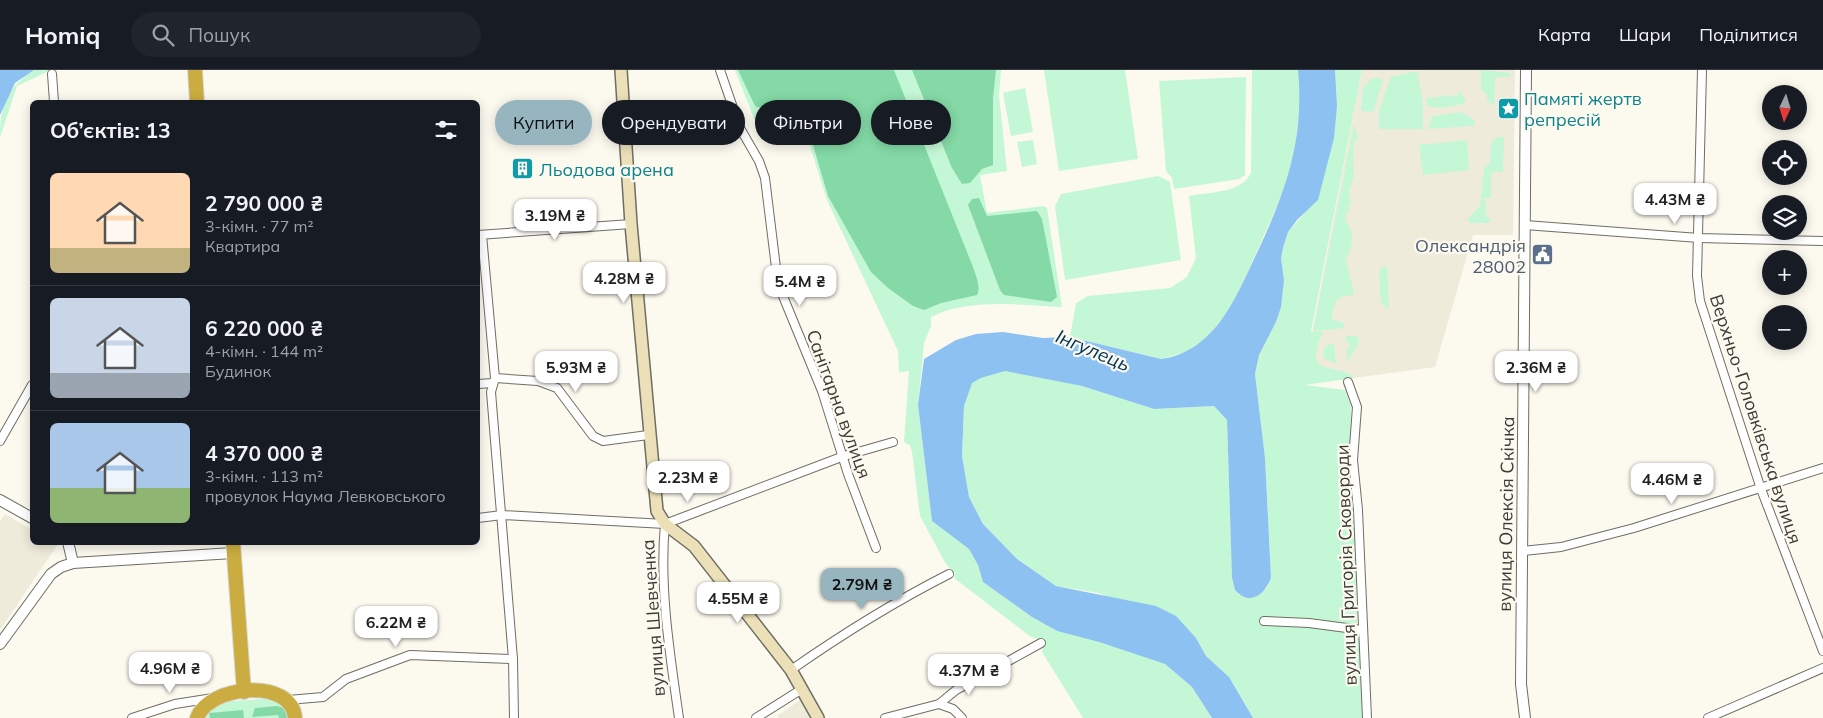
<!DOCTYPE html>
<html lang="uk">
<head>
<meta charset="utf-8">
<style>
  :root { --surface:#171b24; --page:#20242c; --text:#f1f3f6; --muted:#9ea1a6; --line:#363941; --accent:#96b5bf }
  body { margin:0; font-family:Mulish,sans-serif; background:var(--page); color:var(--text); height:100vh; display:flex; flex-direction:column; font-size:19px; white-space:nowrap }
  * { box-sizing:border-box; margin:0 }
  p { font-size:16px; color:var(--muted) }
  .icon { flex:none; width:28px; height:28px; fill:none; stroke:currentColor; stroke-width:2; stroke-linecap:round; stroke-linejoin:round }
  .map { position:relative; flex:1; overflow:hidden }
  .panel { position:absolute; left:30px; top:30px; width:450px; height:445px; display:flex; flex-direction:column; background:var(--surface); border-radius:8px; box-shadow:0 2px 12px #0003 }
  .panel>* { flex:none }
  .guide { position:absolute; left:495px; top:30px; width:475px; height:45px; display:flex; gap:10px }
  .needle { width:32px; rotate:184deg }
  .controls { position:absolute; left:1762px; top:15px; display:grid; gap:10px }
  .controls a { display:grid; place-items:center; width:45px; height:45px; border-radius:50%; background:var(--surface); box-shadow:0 2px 12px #0003; font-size:25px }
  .price { position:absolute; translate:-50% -42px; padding:0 11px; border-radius:10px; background:#fff; color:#222; font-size:16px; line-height:32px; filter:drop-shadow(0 1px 2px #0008) }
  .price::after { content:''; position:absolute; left:50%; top:30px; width:15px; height:11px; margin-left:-8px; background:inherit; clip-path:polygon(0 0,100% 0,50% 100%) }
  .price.active { background:var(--accent); color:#111 }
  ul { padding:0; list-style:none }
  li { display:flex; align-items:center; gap:15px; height:125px; padding:0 20px }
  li+li { border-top:1px solid var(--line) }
  li span { display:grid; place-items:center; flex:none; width:140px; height:100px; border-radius:8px; color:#555 }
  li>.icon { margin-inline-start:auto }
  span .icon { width:60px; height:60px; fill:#fffc; stroke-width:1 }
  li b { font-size:21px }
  h2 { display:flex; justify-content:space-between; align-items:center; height:60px; padding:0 20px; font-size:21px }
  .tag { padding:0 18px; border-radius:22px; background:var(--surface); box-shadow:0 2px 12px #0003; font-size:18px; line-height:45px }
  .tag.active { background:var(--accent); color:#111 }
  header { display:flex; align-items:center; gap:30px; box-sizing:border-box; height:70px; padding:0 25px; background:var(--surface); border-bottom:1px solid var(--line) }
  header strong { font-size:24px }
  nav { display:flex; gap:28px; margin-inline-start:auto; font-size:18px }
  .search { width:350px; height:45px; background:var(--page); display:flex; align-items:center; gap:12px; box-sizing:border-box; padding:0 18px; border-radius:28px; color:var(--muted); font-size:19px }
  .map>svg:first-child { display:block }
</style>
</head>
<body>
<header>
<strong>Homiq</strong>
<div class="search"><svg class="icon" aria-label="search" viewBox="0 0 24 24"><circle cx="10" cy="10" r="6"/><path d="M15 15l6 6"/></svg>Пошук</div>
<nav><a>Карта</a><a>Шари</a><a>Поділитися</a></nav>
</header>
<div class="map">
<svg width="1823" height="648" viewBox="0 0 1823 648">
  <rect width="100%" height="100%" fill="#fcf9ef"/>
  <g fill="#efebda">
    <polygon points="1362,0 1515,0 1513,165 1473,165 1435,297 1302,315"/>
    <polygon points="5,444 32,460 32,472 58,474 0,560 0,451"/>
    <polygon points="800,630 810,648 779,648 777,646"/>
  </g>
  <g fill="#c4f7d6">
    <path d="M34 0H51L17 16 0 67C0 35 7 18 34 0Z"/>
    <path d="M735 0H1001L999 25 1007 101 980 105 987 143 1043 136 1047 138 1062 237C1022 235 968 228 931 247V256L924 273 918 335 932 451 969 479 978 495 983 512 1032 547 1057 561 1099 572 1165 594 1192 617 1212 648H1083L1042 582 1044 573 1042 570 1031 567 954 508 955 503 946 494 920 446 912 382 910 375 904 372 909 301 899 302 898 281 827 130 798 38 755 51Z"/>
    <polygon points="1044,0 1125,0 1138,89 1059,101"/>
    <path d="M1252 0H1298L1301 30 1294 85 1285 118 1233 235 1207 268 1186 282 1161 289 1070 267 1076 233 1088 226 1170 218 1187 207 1196 188 1189 126C1209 122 1244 123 1251 102Z"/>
    <path d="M1335 0H1362L1311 262 1323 261C1307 300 1318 294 1350 304L1353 308 1305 315 1345 320 1351 337 1350 387 1355 434 1357 556H1296L1359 562 1364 648H1253L1229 607 1206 586 1196 568 1099 523 1056 516 1017 489 983 454 969 427 962 386 964 336 971 313 981 308 1005 301 1082 316 1154 339 1214 336 1227 350 1232 508 1235 520 1239 525 1267 518 1271 508 1265 388 1255 304 1259 285 1276 252 1284 210 1281 188 1283 178 1288 162 1304 144 1337 36Z"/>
    <polygon points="1481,0 1511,3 1510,7 1495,7 1494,35 1487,30 1487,24 1481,20"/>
    <polygon points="1417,1 1423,33 1423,59 1379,59 1379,40 1391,7"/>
    <polygon points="1246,7 1245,105 1239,109 1174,119 1172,108 1166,101 1159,11"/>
    <polygon points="1380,8 1383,11 1373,42 1361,41 1363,18 1371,9"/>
    <polygon points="1025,18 1033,62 1011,66 1003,23"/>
    <path d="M1458 19 1466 31C1459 37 1434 40 1427 35L1426 28 1458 25Z"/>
    <polygon points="1462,42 1474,50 1474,56 1428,59 1432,46"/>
    <path d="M1354 54 1358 68 1353 76 1354 106 1349 122 1351 132 1345 150C1355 161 1353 177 1346 190L1354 224C1347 228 1354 224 1346 226 1334 227 1333 240 1332 250L1342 252 1345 258 1313 261Z"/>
    <polygon points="1497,67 1504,67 1503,102 1493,102 1491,104 1491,128 1485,128 1486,147 1490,149 1490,153 1469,153 1468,148 1480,136 1484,98 1490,94 1491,73"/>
    <polygon points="1033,70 1037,94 1022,97 1017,72"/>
    <polygon points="1467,70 1469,100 1423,105 1419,75"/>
    <polygon points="1158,106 1170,112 1181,190 1065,210 1055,136 1061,124"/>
    <polygon points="1387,195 1389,239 1381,233 1379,201 1382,197"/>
    <polygon points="1346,266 1357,266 1359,273 1347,293 1347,278 1350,278 1349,272 1346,272"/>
    <polygon points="1329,274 1334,274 1336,294 1323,288 1324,278"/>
    <polygon points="279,628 292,648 201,648 217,632"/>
  </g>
  <g fill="#84d9a6">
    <path d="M738 0H894L973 197C976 206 981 217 977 225L941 233 924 240 913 236 888 218 871 202 828 126 801 34 767 41 755 36Z"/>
    <polygon points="912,0 996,0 993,28 993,95 982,99 970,113 962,114 952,98"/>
    <polygon points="979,128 987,146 1037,141 1042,149 1057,227 1051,232 1004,225 1000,220 968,135 972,129"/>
    <polygon points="277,636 288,639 291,648 279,648 278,645 252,647 255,638"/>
    <polygon points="243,640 244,648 210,648 209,643"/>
  </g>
  <g fill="#8dc1f2">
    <polygon points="0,0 34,0 15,13 0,45"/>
    <path d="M1298 0H1335L1337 36 1334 68 1318 130 1297 150 1288 162 1283 178 1281 188 1284 210 1281 237 1276 252 1259 285 1255 304 1265 388 1271 508C1265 524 1250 537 1235 520L1232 508 1227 350 1214 336 1154 339 1082 316 1005 301 981 308 972 313 964 336 962 386 969 427 983 454 1017 489 1056 516 1156 536 1176 546 1196 568 1206 586 1229 607 1253 648H1212L1192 617 1165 594 1099 572 1057 561 1032 547 983 512 978 495 969 479 932 451 918 335 924 289 956 270 976 264 1003 262 1043 268 1070 267 1161 289C1213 282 1234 232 1254 189 1284 126 1305 72 1298 0Z"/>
  </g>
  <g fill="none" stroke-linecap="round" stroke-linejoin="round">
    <defs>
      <g id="minor">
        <polyline points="720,0 740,58 759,91 765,108 778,214 822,321 848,404 876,478"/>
        <polyline points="1702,0 1697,206 1700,231 1761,419 1823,581"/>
        <polyline points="52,4 54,32"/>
        <polyline points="1525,155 1699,168 1823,171"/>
        <polyline points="478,165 631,154"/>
        <polyline points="482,165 495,308 491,322 513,589 514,648"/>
        <polyline points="495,308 538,311 557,318 593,366 603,371 648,365"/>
        <polyline points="1348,312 1357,337 1353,390 1358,440 1367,648"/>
        <polyline points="478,314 493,313"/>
        <polyline points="0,371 32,315"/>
        <polyline points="478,448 502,445 665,454 844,386 893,372"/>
        <path d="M665 454C659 517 670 585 679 648"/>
        <polyline points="1523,481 1561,477 1634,458 1823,398"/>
        <polyline points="1264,551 1309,553 1362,560"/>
        <path d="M791 600C841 565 894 532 949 504"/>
        <polyline points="288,630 323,627 346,609 410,585 513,589"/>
        <polyline points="939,634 953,639 962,648"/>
        <polyline points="132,648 175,634 213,628"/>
        <polyline points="756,648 802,619"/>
        <polyline points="885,648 939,634 956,620 1041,573"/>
        <polyline points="1708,648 1823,598"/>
      </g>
      <g id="tertiary">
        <polyline points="0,430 32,448"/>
        <polyline points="68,472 73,493 233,483"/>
        <polyline points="0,574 51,504 61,497 73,493"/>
        <polyline points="1525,648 1521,614 1526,0"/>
      </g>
      <polyline id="secondary" points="621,0 631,154 657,441 665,454 694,476 791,600 818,648"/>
      <g id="trunk">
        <polyline points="195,0 197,32"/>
        <polyline points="233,472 244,622"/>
        <path d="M197 648C209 615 292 607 295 648"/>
      </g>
    </defs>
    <use href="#minor" stroke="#6f6d64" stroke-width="10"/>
    <use href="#tertiary" stroke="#6f6d64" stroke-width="12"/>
    <use href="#secondary" stroke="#6f6d64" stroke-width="14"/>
    <use href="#trunk" stroke="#d8d8d7" stroke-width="16"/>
    <use href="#minor" stroke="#fff" stroke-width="8"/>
    <use href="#tertiary" stroke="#fff" stroke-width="10"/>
    <use href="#secondary" stroke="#ebe0b8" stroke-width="11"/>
    <use href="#trunk" stroke="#caac40" stroke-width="14"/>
  </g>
  <defs>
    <symbol id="sight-square" viewBox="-11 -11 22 22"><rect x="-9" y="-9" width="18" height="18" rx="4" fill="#0f9aa8" stroke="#fcf9ef"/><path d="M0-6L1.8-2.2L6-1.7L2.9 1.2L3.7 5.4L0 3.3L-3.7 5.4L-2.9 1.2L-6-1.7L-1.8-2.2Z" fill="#fff"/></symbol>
    <symbol id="building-square" viewBox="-11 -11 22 22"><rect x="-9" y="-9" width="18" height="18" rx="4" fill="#0f9aa8" stroke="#fcf9ef"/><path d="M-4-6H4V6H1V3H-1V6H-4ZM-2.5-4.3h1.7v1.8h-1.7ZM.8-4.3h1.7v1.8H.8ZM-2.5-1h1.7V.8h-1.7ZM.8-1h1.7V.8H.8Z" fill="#fff"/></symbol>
    <symbol id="civic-square" viewBox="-11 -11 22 22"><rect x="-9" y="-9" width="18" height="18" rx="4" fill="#5c6f8a" stroke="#fcf9ef"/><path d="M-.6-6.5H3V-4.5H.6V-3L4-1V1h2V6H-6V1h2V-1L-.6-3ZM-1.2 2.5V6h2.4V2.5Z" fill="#fff"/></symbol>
  </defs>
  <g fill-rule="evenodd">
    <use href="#sight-square" x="1496" y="26" width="25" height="25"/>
    <use href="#building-square" x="510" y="86" width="25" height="25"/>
    <use href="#civic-square" x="1530" y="172" width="25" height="25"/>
  </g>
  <g text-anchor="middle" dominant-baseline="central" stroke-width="4.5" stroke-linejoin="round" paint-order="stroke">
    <g font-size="18" fill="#0d838f" stroke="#fcf9ef" text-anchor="start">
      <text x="1524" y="28">Памяті жертв<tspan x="1524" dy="21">репресій</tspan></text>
      <text x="539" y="99">Льодова арена</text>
    </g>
    <g font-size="18" fill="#4e5e75" stroke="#fcf9ef" text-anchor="end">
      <text x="1526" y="175">Олександрія<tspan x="1526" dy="21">28002</tspan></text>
    </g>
    <g font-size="18" fill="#3b3a36" stroke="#fcf9ef">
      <text transform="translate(839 334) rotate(70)">Санітарна вулиця</text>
      <text transform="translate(1756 349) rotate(72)">Верхньо-Головківська вулиця</text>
      <text transform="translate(1506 444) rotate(-89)">вулиця Олексія Скічка</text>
      <text transform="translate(1346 495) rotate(-92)">вулиця Григорія Сковороди</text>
      <text transform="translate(653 548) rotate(-94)">вулиця Шевченка</text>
    </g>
    <g font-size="19" font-style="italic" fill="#003359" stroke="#fcf9ef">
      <text transform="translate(1093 280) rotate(23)">Інгулець</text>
    </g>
  </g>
</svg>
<div class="controls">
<a><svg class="needle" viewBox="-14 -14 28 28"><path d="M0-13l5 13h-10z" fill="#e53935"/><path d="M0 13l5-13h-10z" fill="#9ea1a6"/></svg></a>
<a><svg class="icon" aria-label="locate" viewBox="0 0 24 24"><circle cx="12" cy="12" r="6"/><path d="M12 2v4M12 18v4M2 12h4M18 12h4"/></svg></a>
<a><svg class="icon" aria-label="layers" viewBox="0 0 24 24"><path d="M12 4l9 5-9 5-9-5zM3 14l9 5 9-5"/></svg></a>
<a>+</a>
<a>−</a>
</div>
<b class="price" style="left:1675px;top:155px">4.43M ₴</b>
<b class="price" style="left:555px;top:171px">3.19M ₴</b>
<b class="price" style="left:624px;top:234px">4.28M ₴</b>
<b class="price" style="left:800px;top:237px">5.4M ₴</b>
<b class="price" style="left:576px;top:323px">5.93M ₴</b>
<b class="price" style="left:1536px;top:323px">2.36M ₴</b>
<b class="price" style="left:688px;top:433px">2.23M ₴</b>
<b class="price" style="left:1672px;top:435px">4.46M ₴</b>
<b class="price active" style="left:862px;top:540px">2.79M ₴</b>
<b class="price" style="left:738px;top:554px">4.55M ₴</b>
<b class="price" style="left:396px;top:578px">6.22M ₴</b>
<b class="price" style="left:170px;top:624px">4.96M ₴</b>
<b class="price" style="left:969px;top:626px">4.37M ₴</b>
<div class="guide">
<a class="tag active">Купити</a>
<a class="tag">Орендувати</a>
<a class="tag">Фільтри</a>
<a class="tag">Нове</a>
</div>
<section class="panel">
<h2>Об’єктів: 13<svg class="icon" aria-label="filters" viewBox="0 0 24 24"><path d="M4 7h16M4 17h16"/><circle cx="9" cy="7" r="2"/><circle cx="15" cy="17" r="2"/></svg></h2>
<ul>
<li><span style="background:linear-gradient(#ffd9b3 75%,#c2b280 0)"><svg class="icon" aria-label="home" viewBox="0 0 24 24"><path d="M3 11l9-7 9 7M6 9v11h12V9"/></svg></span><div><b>2 790 000 ₴</b><p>3-кімн. · 77 m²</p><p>Квартира</p></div></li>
<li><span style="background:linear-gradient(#c9d6e8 75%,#9aa5b1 0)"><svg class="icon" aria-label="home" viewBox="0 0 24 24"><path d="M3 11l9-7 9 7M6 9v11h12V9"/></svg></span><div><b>6 220 000 ₴</b><p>4-кімн. · 144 m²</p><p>Будинок</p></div></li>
<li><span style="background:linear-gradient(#a9c7e8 65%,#8fb573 0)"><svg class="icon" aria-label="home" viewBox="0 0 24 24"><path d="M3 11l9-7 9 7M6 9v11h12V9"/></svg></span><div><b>4 370 000 ₴</b><p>3-кімн. · 113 m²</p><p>провулок Наума Левковського</p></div></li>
</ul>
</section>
</div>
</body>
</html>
